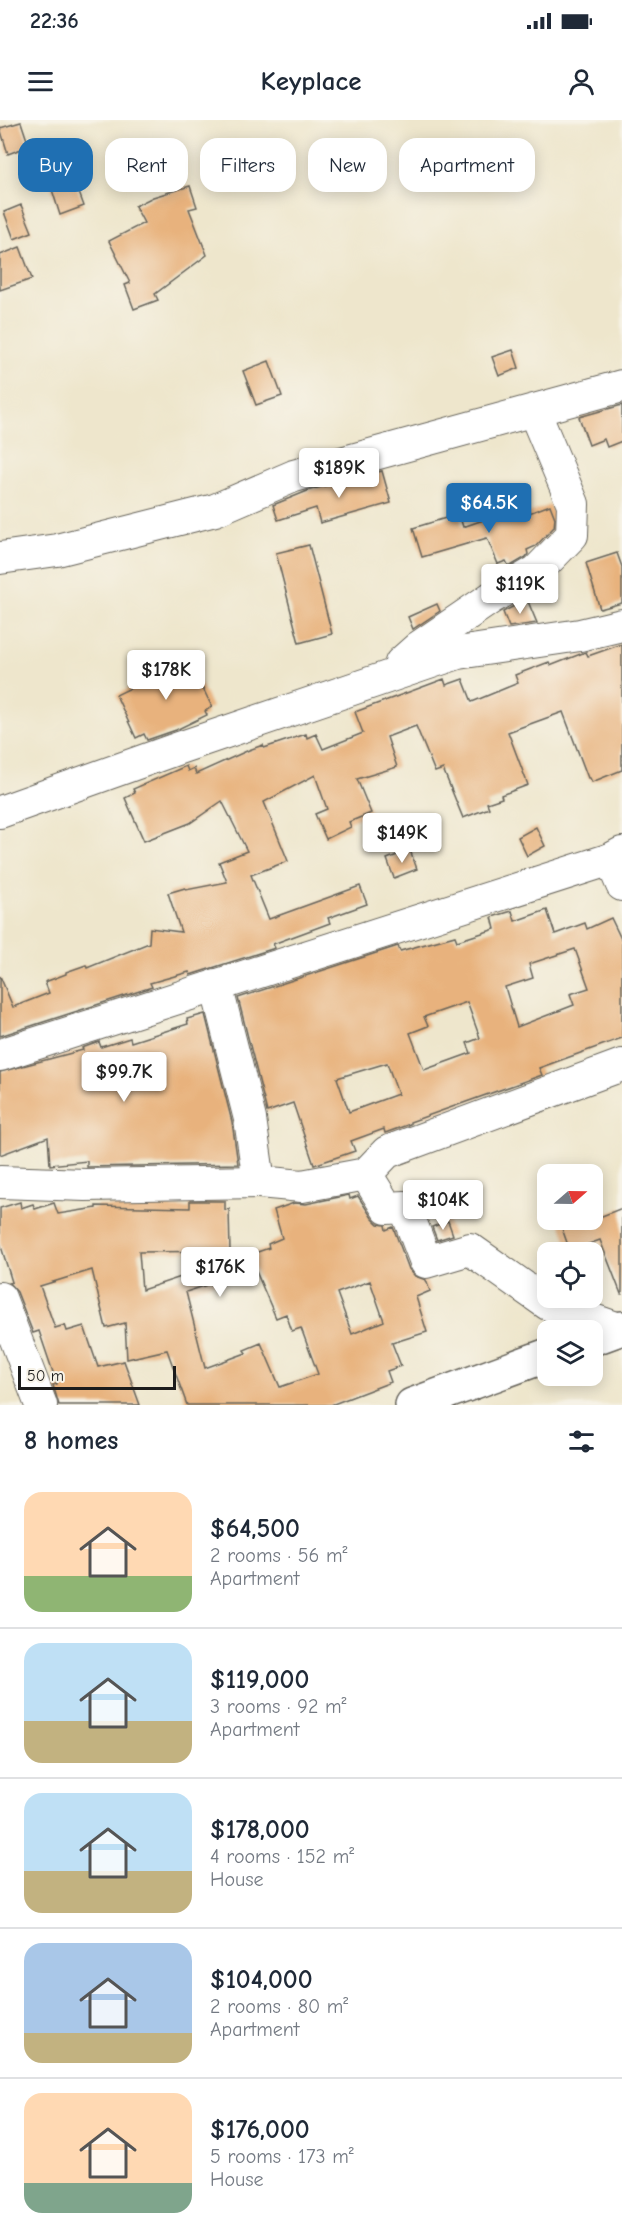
<!DOCTYPE html>
<html lang="en">
<head>
<meta charset="utf-8">
<style>
  :root { --surface:#fff; --page:#f6f6f7; --text:#1f2937; --muted:#747a83; --line:#e0e1e3; --accent:#1f6fb2 }
  body { margin:0; font-family:"Comic Neue",sans-serif; background:var(--page); color:var(--text); height:100vh; display:flex; flex-direction:column; font-size:22px; white-space:nowrap }
  * { box-sizing:border-box; margin:0 }
  p { font-size:20px; color:var(--muted) }
  .icon { flex:none; width:33px; height:33px; fill:none; stroke:currentColor; stroke-width:2; stroke-linecap:round; stroke-linejoin:round }
  .map { position:relative; height:1285px; overflow:hidden }
  .side { display:flex; flex-direction:column; background:var(--surface); flex:1 }
  .side>* { flex:none }
  .hud { position:absolute; left:18px; top:18px; width:586px; height:54px; display:flex; gap:12px }
  .needle { width:39px; rotate:70deg }
  .controls { position:absolute; left:537px; top:1044px; display:grid; gap:12px }
  .controls a { display:grid; place-items:center; width:66px; height:66px; border-radius:12px; background:var(--surface); box-shadow:0 3px 15px #0003; font-size:30px }
  .scale { position:absolute; left:18px; bottom:15px; width:158px; box-sizing:border-box; padding-left:6px; border:3px solid #1c1c1c; border-top:0; font-size:16px; line-height:21px; white-space:nowrap; color:#1c1c1c; -webkit-text-stroke:4px #f7f3e8; paint-order:stroke }
  .price { position:absolute; translate:-50% -51px; padding:0 14px; border-radius:6px; background:#fff; color:#222; font-size:20px; line-height:39px; filter:drop-shadow(0 2px 3px #0008) }
  .price::after { content:''; position:absolute; left:50%; top:36px; width:18px; height:14px; margin-left:-9px; background:inherit; clip-path:polygon(0 0,100% 0,50% 100%) }
  .price.selected { background:var(--accent); color:#fff }
  ul { padding:0; list-style:none }
  li { display:flex; align-items:center; gap:18px; height:150px; padding:0 24px }
  li+li { border-top:2px solid var(--line) }
  li span { display:grid; place-items:center; flex:none; width:168px; height:120px; border-radius:18px; color:#555 }
  li>.icon { margin-inline-start:auto }
  span .icon { width:72px; height:72px; fill:#fffc; stroke-width:1 }
  li b { font-size:26px }
  h2 { display:flex; justify-content:space-between; align-items:center; height:72px; padding:0 24px; font-size:26px }
  .tag { padding:0 21px; border-radius:18px; background:var(--surface); box-shadow:0 3px 15px #0003; font-size:21px; line-height:54px }
  .tag.selected { background:var(--accent); color:#fff }
  .status { display:flex; justify-content:space-between; align-items:center; height:42px; padding:0 30px; background:var(--surface); direction:ltr }
  .status svg { height:16px; fill:currentColor }
  header { display:flex; justify-content:space-between; align-items:center; height:78px; padding:0 24px; background:var(--surface); font-size:27px; font-weight:700 }
  .map>svg:first-child { display:block }
</style>
</head>
<body>
<div class="status"><b>22:36</b><svg viewBox="0 0 49 12"><path d="M0 12V9h3v3zM5 12V6h3v6zM10 12V3h3v9zM15 12V0h3v12zM26 1h20v11H26zM47 4h2v5h-2z"/></svg></div>
<header><svg class="icon" aria-label="menu" viewBox="0 0 24 24"><path d="M4 6h16M4 12h16M4 18h16"/></svg>Keyplace<svg class="icon" aria-label="person" viewBox="0 0 24 24"><circle cx="12" cy="8" r="4"/><path d="M4 21q1-7 8-7t8 7"/></svg></header>
<div class="map">
<svg width="622" height="1285" viewBox="0 0 622 1285">
  <rect width="100%" height="100%" fill="#f7f3e8"/>
  <filter id="ink" filterUnits="userSpaceOnUse"><feTurbulence type="fractalNoise" baseFrequency=".0167" numOctaves="2"/><feDisplacementMap in="SourceGraphic" scale="12" xChannelSelector="R" yChannelSelector="G"/><feConvolveMatrix kernelMatrix="1 2 1 2 8 2 1 2 1" color-interpolation-filters="sRGB"/></filter>
  <filter id="wash" filterUnits="userSpaceOnUse"><feTurbulence type="fractalNoise" baseFrequency=".008" numOctaves="4" result="noise"/><feDisplacementMap in="SourceGraphic" scale="24" xChannelSelector="R" yChannelSelector="G"/><feGaussianBlur stdDeviation="1.35" result="paint"/><feColorMatrix in="noise" values="0 0 0 0 0 0 0 0 0 0 0 0 0 0 0 0 0 1.4 0 .05"/><feComposite in="paint" operator="in"/></filter>
  <g filter="url(#wash)">
    <rect width="100%" height="100%" fill="#eee6cc"/>
    <g id="blocks">
      <g fill="#e8b27d" fill-rule="evenodd">
        <polygon points="21,2 29,26 8,34 0,8"/>
        <polygon points="71,51 84,86 60,95 49,60"/>
        <polygon points="190,66 197,87 189,89 207,135 155,174 158,180 134,189 125,165 130,163 109,121 144,103 135,86 153,77"/>
        <polygon points="21,85 32,112 14,119 4,92"/>
        <polygon points="20,127 32,159 0,170 0,135"/>
        <polygon points="513,230 519,248 499,256 492,237"/>
        <polygon points="269,241 282,276 256,285 243,251"/>
        <polygon points="622,285 622,321 607,327 604,319 589,325 579,297"/>
        <polygon points="382,351 391,383 320,403 316,388 278,400 273,385 310,370"/>
        <polygon points="550,385 555,398 554,407 536,426 527,430 528,434 526,437 509,447 506,441 498,444 487,418 422,437 413,408 459,394 463,407 521,387 524,395"/>
        <polygon points="309,425 332,514 299,523 276,433"/>
        <polygon points="617,433 622,447 622,483 600,489 586,443"/>
        <polygon points="527,479 537,503 509,507 503,492"/>
        <polygon points="437,484 440,491 413,509 408,497"/>
        <polygon points="622,524 622,650 592,662 590,658 588,658 563,592 508,612 528,665 501,675 502,678 487,683 489,688 463,698 443,649 435,652 416,606 387,617 397,647 357,659 371,693 349,702 351,707 326,719 315,694 327,689 315,655 264,682 288,741 251,755 269,799 360,766 367,784 328,798 330,803 273,824 275,828 190,855 189,852 150,863 152,867 0,916 0,856 13,887 49,873 45,862 66,854 66,852 86,845 87,848 149,823 150,808 181,812 168,773 185,768 186,770 227,762 219,742 247,731 222,681 190,703 144,721 125,678 135,673 133,669 186,646 188,651 194,648 196,654 249,630 263,625 264,628 306,614 307,618 316,614 323,629 363,613 355,592 444,559 446,565 463,559 472,582 518,563 515,555 549,542 550,546 583,533 586,532 588,536"/>
        <polygon points="194,537 201,551 196,554 212,587 205,591 207,595 176,610 147,620 144,614 136,618 116,575"/>
        <polygon points="536,707 545,726 527,736 518,717"/>
        <polygon points="410,730 417,749 394,758 387,739"/>
        <path d="M547 790 555 814 585 803 587 809 611 798 622 821V918L539 948 542 955 410 1002V1004L385 1013 384 1009 351 1021 355 1031 314 1045 293 983 267 992 238 878 398 826 400 831 455 816 457 821 495 809 492 797 512 791 515 801ZM575 829 589 868 570 874 574 885 517 907 505 867 533 858 529 844ZM467 882 480 918 467 923 471 933 424 950 410 913 428 906 424 897ZM387 943 398 974 349 992 337 958Z"/>
        <polygon points="205,894 232,1002 238,1044 87,1047 87,1041 50,1045 48,1017 0,1035 0,952 83,930 82,928 99,922 101,927 130,918 131,922 188,904 187,899"/>
        <path d="M349 1075 350 1079 358 1076 372 1098 378 1104 385 1105 386 1110 393 1107 409 1149 415 1156 426 1160 430 1171 416 1177 427 1212 392 1223 401 1246 387 1251 391 1262 331 1285H187L167 1230 127 1239 125 1203 106 1208 92 1150 40 1166 55 1208 65 1205 67 1211 84 1206 98 1247 124 1241 140 1285H59L53 1265 57 1264 39 1211 33 1213 17 1172 9 1163 12 1162 0 1123V1088L20 1082 21 1088 33 1084 35 1089 54 1083 58 1094 96 1088V1086L190 1088V1081H225V1090L229 1089 230 1131 139 1132 142 1170 226 1142 231 1157 186 1172 205 1248 246 1233 244 1230 261 1223 280 1267 318 1254 301 1208 292 1211 286 1194 276 1198 249 1135 269 1128 268 1124 282 1118 274 1090 294 1083 306 1084ZM370 1161 384 1201 352 1214 337 1173Z"/>
        <polygon points="622,1088 622,1174 621,1174 600,1120 570,1131 559,1100 592,1100"/>
        <polygon points="448,1101 453,1115 437,1120 432,1107"/>
      </g>
    </g>
  </g>
  <g filter="url(#ink)">
    <use href="#blocks" fill-opacity="0" stroke="#66635a" stroke-width="1.5"/>
    <g fill="none" stroke-linecap="round" stroke-linejoin="round">
      <defs>
        <g id="minor">
          <polyline points="0,438 57,430 215,390 294,356 622,266"/>
          <polyline points="401,543 419,527 491,478 537,451 572,415 573,384 534,291"/>
          <polyline points="0,692 179,628 458,533 580,515 622,505"/>
          <polyline points="611,739 622,765"/>
          <polyline points="216,865 250,999 259,1062 302,1066 366,1054 387,1032 622,945"/>
          <polyline points="0,935 611,739 622,733"/>
          <polyline points="366,1054 387,1088 405,1087 426,1142 470,1129 548,1184 619,1209"/>
          <polyline points="0,1062 85,1065 259,1062"/>
          <polyline points="0,1178 41,1285"/>
        </g>
        <g id="major">
          <polyline points="592,1219 622,1208"/>
          <polyline points="412,1285 548,1235"/>
        </g>
      </defs>
      <use href="#minor" stroke="#66635a" stroke-width="34"/>
      <use href="#major" stroke="#66635a" stroke-width="36"/>
      <use href="#minor" stroke="#fff" stroke-width="32"/>
      <use href="#major" stroke="#fff" stroke-width="33"/>
    </g>
  </g>
</svg>
<div class="controls">
<a><svg class="needle" viewBox="-14 -14 28 28"><path d="M0-13l5 13h-10z" fill="#e53935"/><path d="M0 13l5-13h-10z" fill="#747a83"/></svg></a>
<a><svg class="icon" aria-label="locate" viewBox="0 0 24 24"><circle cx="12" cy="12" r="6"/><path d="M12 2v4M12 18v4M2 12h4M18 12h4"/></svg></a>
<a><svg class="icon" aria-label="layers" viewBox="0 0 24 24"><path d="M12 4l9 5-9 5-9-5zM3 14l9 5 9-5"/></svg></a>
</div>
<div class="scale">50 m</div>
<b class="price" style="left:339px;top:379px">$189K</b>
<b class="price selected" style="left:489px;top:414px">$64.5K</b>
<b class="price" style="left:520px;top:495px">$119K</b>
<b class="price" style="left:166px;top:581px">$178K</b>
<b class="price" style="left:402px;top:744px">$149K</b>
<b class="price" style="left:124px;top:983px">$99.7K</b>
<b class="price" style="left:443px;top:1111px">$104K</b>
<b class="price" style="left:220px;top:1178px">$176K</b>
<div class="hud">
<a class="tag selected">Buy</a>
<a class="tag">Rent</a>
<a class="tag">Filters</a>
<a class="tag">New</a>
<a class="tag">Apartment</a>
</div>
</div>
<section class="side">
<h2>8 homes<svg class="icon" aria-label="filters" viewBox="0 0 24 24"><path d="M4 7h16M4 17h16"/><circle cx="9" cy="7" r="2"/><circle cx="15" cy="17" r="2"/></svg></h2>
<ul>
<li><span style="background:linear-gradient(#ffd9b3 70%,#8fb573 0)"><svg class="icon" aria-label="home" viewBox="0 0 24 24"><path d="M3 11l9-7 9 7M6 9v11h12V9"/></svg></span><div><b>$64,500</b><p>2 rooms · 56 m²</p><p>Apartment</p></div></li>
<li><span style="background:linear-gradient(#bfe0f5 65%,#c2b280 0)"><svg class="icon" aria-label="home" viewBox="0 0 24 24"><path d="M3 11l9-7 9 7M6 9v11h12V9"/></svg></span><div><b>$119,000</b><p>3 rooms · 92 m²</p><p>Apartment</p></div></li>
<li><span style="background:linear-gradient(#bfe0f5 65%,#c2b280 0)"><svg class="icon" aria-label="home" viewBox="0 0 24 24"><path d="M3 11l9-7 9 7M6 9v11h12V9"/></svg></span><div><b>$178,000</b><p>4 rooms · 152 m²</p><p>House</p></div></li>
<li><span style="background:linear-gradient(#a9c7e8 75%,#c2b280 0)"><svg class="icon" aria-label="home" viewBox="0 0 24 24"><path d="M3 11l9-7 9 7M6 9v11h12V9"/></svg></span><div><b>$104,000</b><p>2 rooms · 80 m²</p><p>Apartment</p></div></li>
<li><span style="background:linear-gradient(#ffd9b3 75%,#7fa58c 0)"><svg class="icon" aria-label="home" viewBox="0 0 24 24"><path d="M3 11l9-7 9 7M6 9v11h12V9"/></svg></span><div><b>$176,000</b><p>5 rooms · 173 m²</p><p>House</p></div></li>
</ul>
</section>
</body>
</html>
